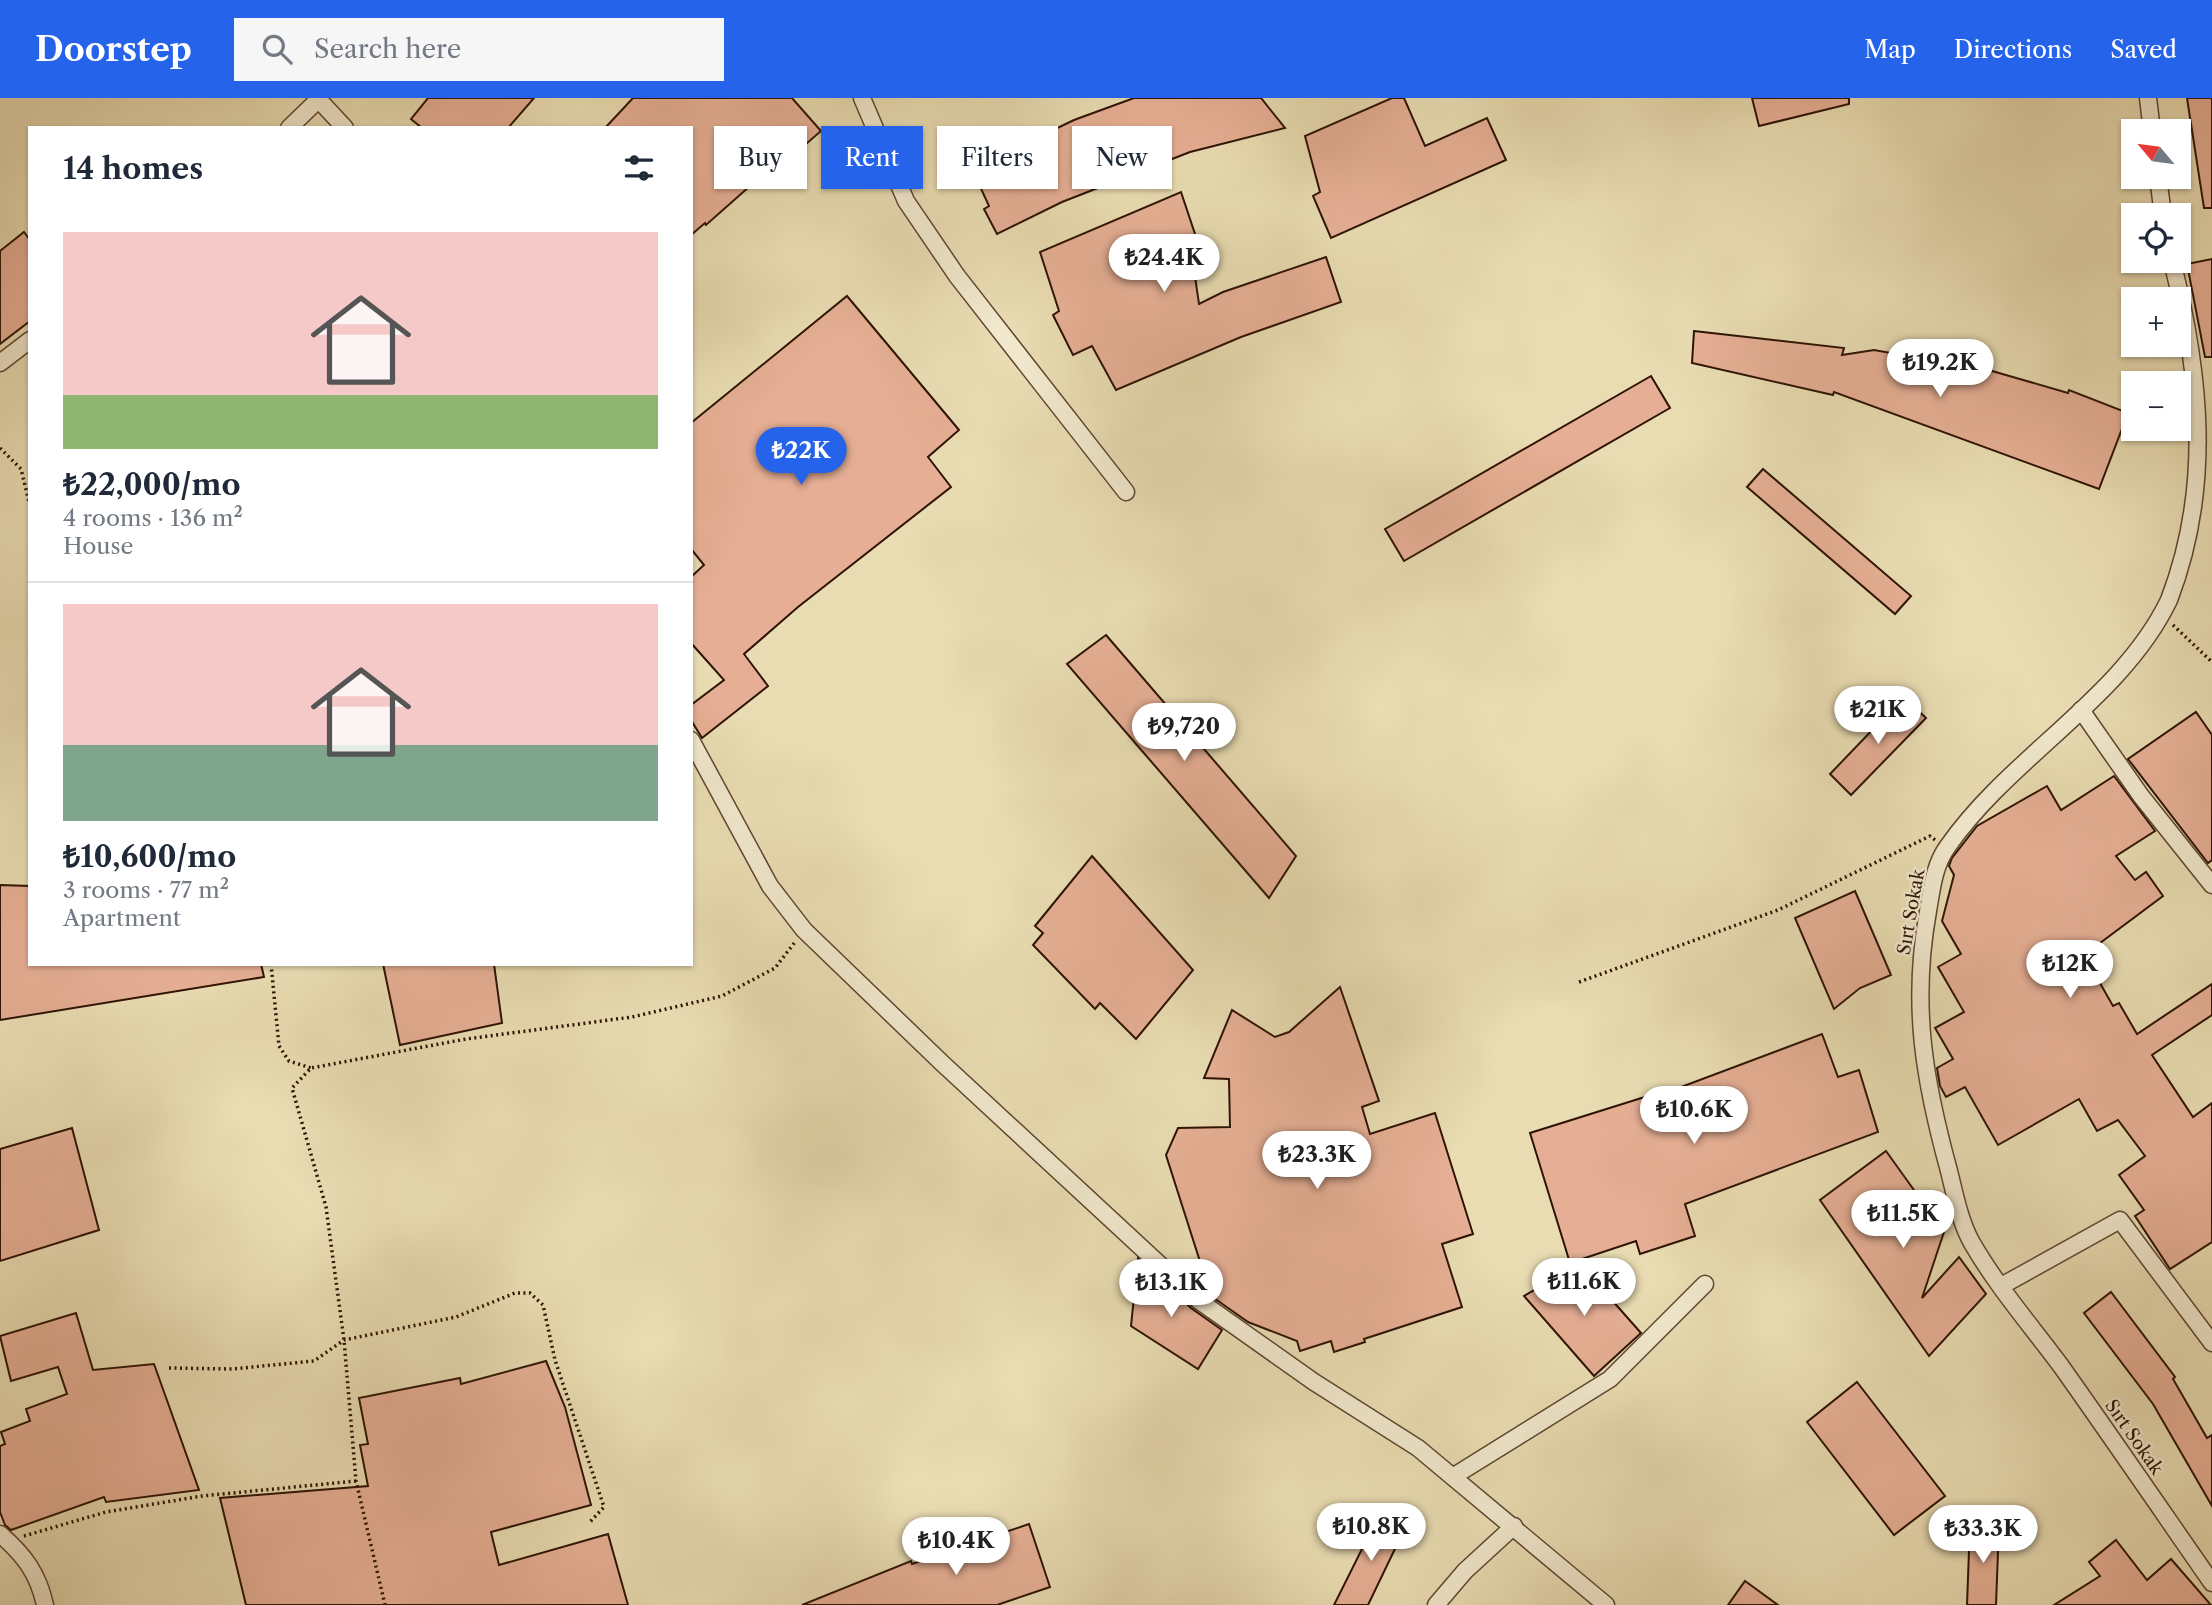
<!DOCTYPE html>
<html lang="en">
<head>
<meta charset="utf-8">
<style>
  :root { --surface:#fff; --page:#f6f6f7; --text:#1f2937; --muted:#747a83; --line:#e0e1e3; --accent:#2563eb }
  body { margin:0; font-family:"Libre Caslon Text",serif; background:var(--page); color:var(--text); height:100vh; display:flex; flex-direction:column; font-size:26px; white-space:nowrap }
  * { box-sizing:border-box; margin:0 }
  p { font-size:23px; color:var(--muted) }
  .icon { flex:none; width:38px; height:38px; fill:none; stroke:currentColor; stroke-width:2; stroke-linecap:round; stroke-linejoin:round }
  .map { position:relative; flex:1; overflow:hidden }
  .sheet { position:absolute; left:28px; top:28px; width:665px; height:840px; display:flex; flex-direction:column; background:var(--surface); border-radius:0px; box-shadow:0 2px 5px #0004 }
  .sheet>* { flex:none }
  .guide { position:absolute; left:714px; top:28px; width:665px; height:63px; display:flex; gap:14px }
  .needle { width:46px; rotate:299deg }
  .buttons { position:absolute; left:2121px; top:21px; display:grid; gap:14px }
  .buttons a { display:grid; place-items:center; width:70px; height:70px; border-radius:0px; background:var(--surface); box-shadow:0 2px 5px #0004; font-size:35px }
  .price { position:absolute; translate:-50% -60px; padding:0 16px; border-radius:24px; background:#fff; color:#222; font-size:23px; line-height:46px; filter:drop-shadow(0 2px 4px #0008) }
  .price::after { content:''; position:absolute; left:50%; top:42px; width:21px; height:16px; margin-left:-10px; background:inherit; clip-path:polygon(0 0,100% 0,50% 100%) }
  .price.on { background:var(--accent); color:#fff }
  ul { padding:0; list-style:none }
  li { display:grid; align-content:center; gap:14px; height:371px; padding:0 35px }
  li+li { border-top:2px solid var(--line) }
  li span { display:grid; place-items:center; height:217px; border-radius:0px; color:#555 }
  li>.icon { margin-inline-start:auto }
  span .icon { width:126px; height:126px; fill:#fffc; stroke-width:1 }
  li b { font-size:30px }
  h2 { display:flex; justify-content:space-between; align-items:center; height:84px; padding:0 35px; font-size:30px }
  .tag { padding:0 24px; border-radius:0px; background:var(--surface); box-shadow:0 2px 5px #0004; font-size:24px; line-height:63px }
  .tag.on { background:var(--accent); color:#fff }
  header { display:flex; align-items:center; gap:42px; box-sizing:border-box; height:98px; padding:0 35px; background:var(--accent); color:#fff }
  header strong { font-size:33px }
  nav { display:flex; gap:38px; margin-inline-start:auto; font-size:24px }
  .search { width:490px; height:63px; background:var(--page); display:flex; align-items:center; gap:18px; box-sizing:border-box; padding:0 24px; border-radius:0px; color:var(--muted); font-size:26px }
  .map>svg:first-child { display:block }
</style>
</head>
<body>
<header>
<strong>Doorstep</strong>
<div class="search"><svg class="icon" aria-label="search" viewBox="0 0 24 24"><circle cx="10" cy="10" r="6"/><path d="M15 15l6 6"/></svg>Search here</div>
<nav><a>Map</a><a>Directions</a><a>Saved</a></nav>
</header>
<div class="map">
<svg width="2212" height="1507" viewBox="0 0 2212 1507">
  <rect width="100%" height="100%" fill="#e9dcb2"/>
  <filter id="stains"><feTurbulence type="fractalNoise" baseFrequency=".00286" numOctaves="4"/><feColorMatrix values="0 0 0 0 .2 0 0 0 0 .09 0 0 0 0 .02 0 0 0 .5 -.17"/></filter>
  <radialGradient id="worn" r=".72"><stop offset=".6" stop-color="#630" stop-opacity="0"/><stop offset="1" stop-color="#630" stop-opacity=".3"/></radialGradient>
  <g fill="#e6af95" stroke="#2e1304" stroke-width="2">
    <polygon points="428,0 534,0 508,30 422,30 411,21"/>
    <polygon points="633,0 792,0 821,33 798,53 794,49 706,127 705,125 691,137 691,30 605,30"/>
    <polygon points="1134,0 1261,0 1285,30 1190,54 1062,104 997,136 984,111 989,108 972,71 1074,22"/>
    <polygon points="1392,0 1404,0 1425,48 1487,20 1506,62 1331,140 1313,98 1320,94 1305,38"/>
    <polygon points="1752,0 1849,0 1849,6 1759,28"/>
    <polygon points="2187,0 2212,0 2212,110 2204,110"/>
    <polygon points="1181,94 1199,148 1191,151 1199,206 1223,194 1326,159 1341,204 1241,239 1116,292 1092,248 1073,257 1053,217 1059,213 1040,154"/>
    <polygon points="24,134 30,142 30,223 0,246 0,153"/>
    <polygon points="2212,161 2212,259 2205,259 2187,166"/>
    <polygon points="847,198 959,332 928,359 951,389 798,509 744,556 768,588 702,640 691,622 691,607 724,582 691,545 691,479 704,467 691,451 691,325"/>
    <polygon points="1694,233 1844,250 1842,257 1874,252 1992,273 2068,295 2069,292 2128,315 2099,391 1834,294 1833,297 1692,265"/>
    <polygon points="1651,278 1670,310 1404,463 1385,431"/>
    <polygon points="1763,371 1911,498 1895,516 1747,389"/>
    <polygon points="1106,537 1296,758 1269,800 1067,566"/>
    <polygon points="1904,599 1926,620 1851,697 1830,676"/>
    <polygon points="2196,614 2212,637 2212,762 2208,765 2128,661"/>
    <polygon points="2114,678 2155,733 2116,758 2135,782 2146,774 2163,798 2084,857 2113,908 2119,905 2137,936 2212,886 2212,917 2152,957 2193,1019 2212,1005 2212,1144 2170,1171 2135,1118 2144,1112 2119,1077 2145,1058 2118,1022 2097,1033 2079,1001 1998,1047 1965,989 1946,999 1940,988 1937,970 1953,961 1935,930 1964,914 1938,869 1961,856 1942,823 1954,777 1949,768 1952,760 1977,728 2047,688 2061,712"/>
    <polygon points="1092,758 1193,872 1136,941 1100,905 1095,911 1033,847 1043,835 1035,828"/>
    <polygon points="0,787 30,788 30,866 261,866 264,879 0,922"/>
    <polygon points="1855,793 1891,877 1860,890 1834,911 1795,820"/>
    <polygon points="383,866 494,866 502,925 400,947"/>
    <polygon points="1340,889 1379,1003 1362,1009 1370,1036 1435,1015 1473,1136 1442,1146 1462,1209 1364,1241 1365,1244 1334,1254 1331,1243 1300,1253 1297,1243 1248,1224 1211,1198 1166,1057 1178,1030 1230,1029 1229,981 1204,980 1232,912 1275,939 1289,934"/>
    <polygon points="1822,936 1838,979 1859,972 1878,1034 1685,1106 1695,1138 1640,1156 1636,1143 1570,1165 1530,1035 1651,997 1652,1000"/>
    <polygon points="72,1030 99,1132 0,1163 0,1051"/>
    <polygon points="1886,1053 1944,1134 1922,1200 1959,1159 1986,1196 1929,1258 1820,1102"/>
    <polygon points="1138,1160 1191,1210 1222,1232 1198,1271 1131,1228"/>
    <polygon points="1580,1166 1641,1235 1594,1278 1524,1198"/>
    <polygon points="2111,1194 2175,1279 2173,1281 2207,1340 2212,1337 2212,1408 2153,1306 2084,1215"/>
    <polygon points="76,1215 93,1272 154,1266 199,1392 106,1404 104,1399 11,1432 5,1427 0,1414 0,1348 5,1346 1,1334 30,1323 26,1311 67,1296 58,1269 11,1283 0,1238"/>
    <polygon points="546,1263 565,1309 591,1407 491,1434 499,1467 608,1436 628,1507 246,1507 220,1400 368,1388 360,1347 368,1346 359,1300 460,1280 461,1286"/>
    <polygon points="1857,1284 1945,1398 1894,1437 1807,1324"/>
    <polygon points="1380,1415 1406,1428 1368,1507 1334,1507"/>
    <polygon points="1029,1426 1050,1489 997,1507 802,1507 911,1463 912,1466"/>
    <polygon points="1970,1426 1999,1427 1996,1507 1967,1507"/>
    <polygon points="2116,1442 2147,1482 2171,1461 2211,1507 2054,1507 2100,1478 2089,1464"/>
    <polygon points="1745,1483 1778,1507 1728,1507"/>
  </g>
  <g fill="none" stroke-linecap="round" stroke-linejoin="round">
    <defs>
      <g id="street">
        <polyline points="862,0 906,103 957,178 1126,394"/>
        <polyline points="2148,0 2152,33"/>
        <polyline points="319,2 345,30"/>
        <polyline points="289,30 320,0"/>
        <polyline points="2158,79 2163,117"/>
        <path d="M2172 163C2201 278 2212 390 2169 502 2122 600 2010 659 1948 748 1934 767 1932 790 1928 813 1911 907 1924 982 1949 1073 1955 1097 1960 1124 1972 1145 1996 1187 2032 1229 2061 1268 2112 1340 2162 1413 2212 1485"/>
        <polyline points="0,265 30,242"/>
        <polyline points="2081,612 2141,698 2212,787"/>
        <polyline points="691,642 770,788 804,832 942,965 1198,1202 1314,1284 1418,1350 1606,1507"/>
        <polyline points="2003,1187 2120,1122 2212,1245"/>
        <polyline points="1454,1378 1610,1281 1705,1186"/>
        <path d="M0 1436C24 1457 38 1475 45 1507"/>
        <polyline points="1436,1507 1465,1473 1514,1428"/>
      </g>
    </defs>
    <use href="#street" stroke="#5d4530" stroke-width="19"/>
    <g stroke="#2e1304" stroke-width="3.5" stroke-dasharray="2 3.5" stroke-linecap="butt">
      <polyline points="0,350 21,371 30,408"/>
      <polyline points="2173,527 2212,564"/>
      <polyline points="271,866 279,948 289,963 311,970"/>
      <polyline points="1579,884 1778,812 1930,738 1935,742"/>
      <polyline points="169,1270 232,1271 314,1263 344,1242 456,1219 515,1195 530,1195 543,1207 555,1262 604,1409 589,1425"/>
      <polyline points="24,1438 106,1414 202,1398 356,1383"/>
      <polyline points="385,1507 356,1383 344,1242 326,1109 292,990 311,970 466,941 632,919 722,898 775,870 795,844"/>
    </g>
    <use href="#street" stroke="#f1e8cd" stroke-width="16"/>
  </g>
  <g text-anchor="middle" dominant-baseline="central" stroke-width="5" stroke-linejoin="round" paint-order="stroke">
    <g font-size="18" fill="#2e1304" stroke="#f1e8cd">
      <text transform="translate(1911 814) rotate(-80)">Sırt Sokak</text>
      <text transform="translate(2134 1339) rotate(55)">Sırt Sokak</text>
    </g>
  </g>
  <rect width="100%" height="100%" filter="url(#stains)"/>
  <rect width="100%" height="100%" fill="url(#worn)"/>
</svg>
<div class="buttons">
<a><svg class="needle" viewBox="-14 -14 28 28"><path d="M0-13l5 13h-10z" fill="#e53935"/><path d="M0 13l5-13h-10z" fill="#747a83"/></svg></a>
<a><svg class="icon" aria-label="locate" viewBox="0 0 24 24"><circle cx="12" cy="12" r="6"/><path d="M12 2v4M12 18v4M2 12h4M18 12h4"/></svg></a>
<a>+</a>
<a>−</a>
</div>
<b class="price" style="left:1164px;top:196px">₺24.4K</b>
<b class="price" style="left:1940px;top:301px">₺19.2K</b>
<b class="price on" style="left:801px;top:389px">₺22K</b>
<b class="price" style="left:1878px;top:648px">₺21K</b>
<b class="price" style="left:1184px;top:665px">₺9,720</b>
<b class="price" style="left:2070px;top:902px">₺12K</b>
<b class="price" style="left:1694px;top:1048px">₺10.6K</b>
<b class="price" style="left:1317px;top:1093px">₺23.3K</b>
<b class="price" style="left:1903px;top:1152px">₺11.5K</b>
<b class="price" style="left:1584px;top:1220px">₺11.6K</b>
<b class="price" style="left:1171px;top:1221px">₺13.1K</b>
<b class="price" style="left:1371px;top:1465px">₺10.8K</b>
<b class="price" style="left:1983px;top:1467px">₺33.3K</b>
<b class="price" style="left:956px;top:1479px">₺10.4K</b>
<div class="guide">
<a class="tag">Buy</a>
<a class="tag on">Rent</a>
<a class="tag">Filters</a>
<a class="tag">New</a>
</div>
<section class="sheet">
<h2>14 homes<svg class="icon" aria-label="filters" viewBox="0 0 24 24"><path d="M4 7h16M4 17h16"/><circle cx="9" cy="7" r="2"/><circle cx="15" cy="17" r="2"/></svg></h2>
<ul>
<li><span style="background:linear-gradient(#f6c9c9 75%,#8fb573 0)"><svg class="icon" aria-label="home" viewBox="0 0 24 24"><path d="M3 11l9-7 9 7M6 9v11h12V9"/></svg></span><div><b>₺22,000/mo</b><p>4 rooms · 136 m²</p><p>House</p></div></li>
<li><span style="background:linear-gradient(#f6c9c9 65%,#7fa58c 0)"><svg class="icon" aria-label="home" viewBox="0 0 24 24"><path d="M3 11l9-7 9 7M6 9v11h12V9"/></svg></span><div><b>₺10,600/mo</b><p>3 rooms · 77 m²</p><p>Apartment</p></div></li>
</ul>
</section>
</div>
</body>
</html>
